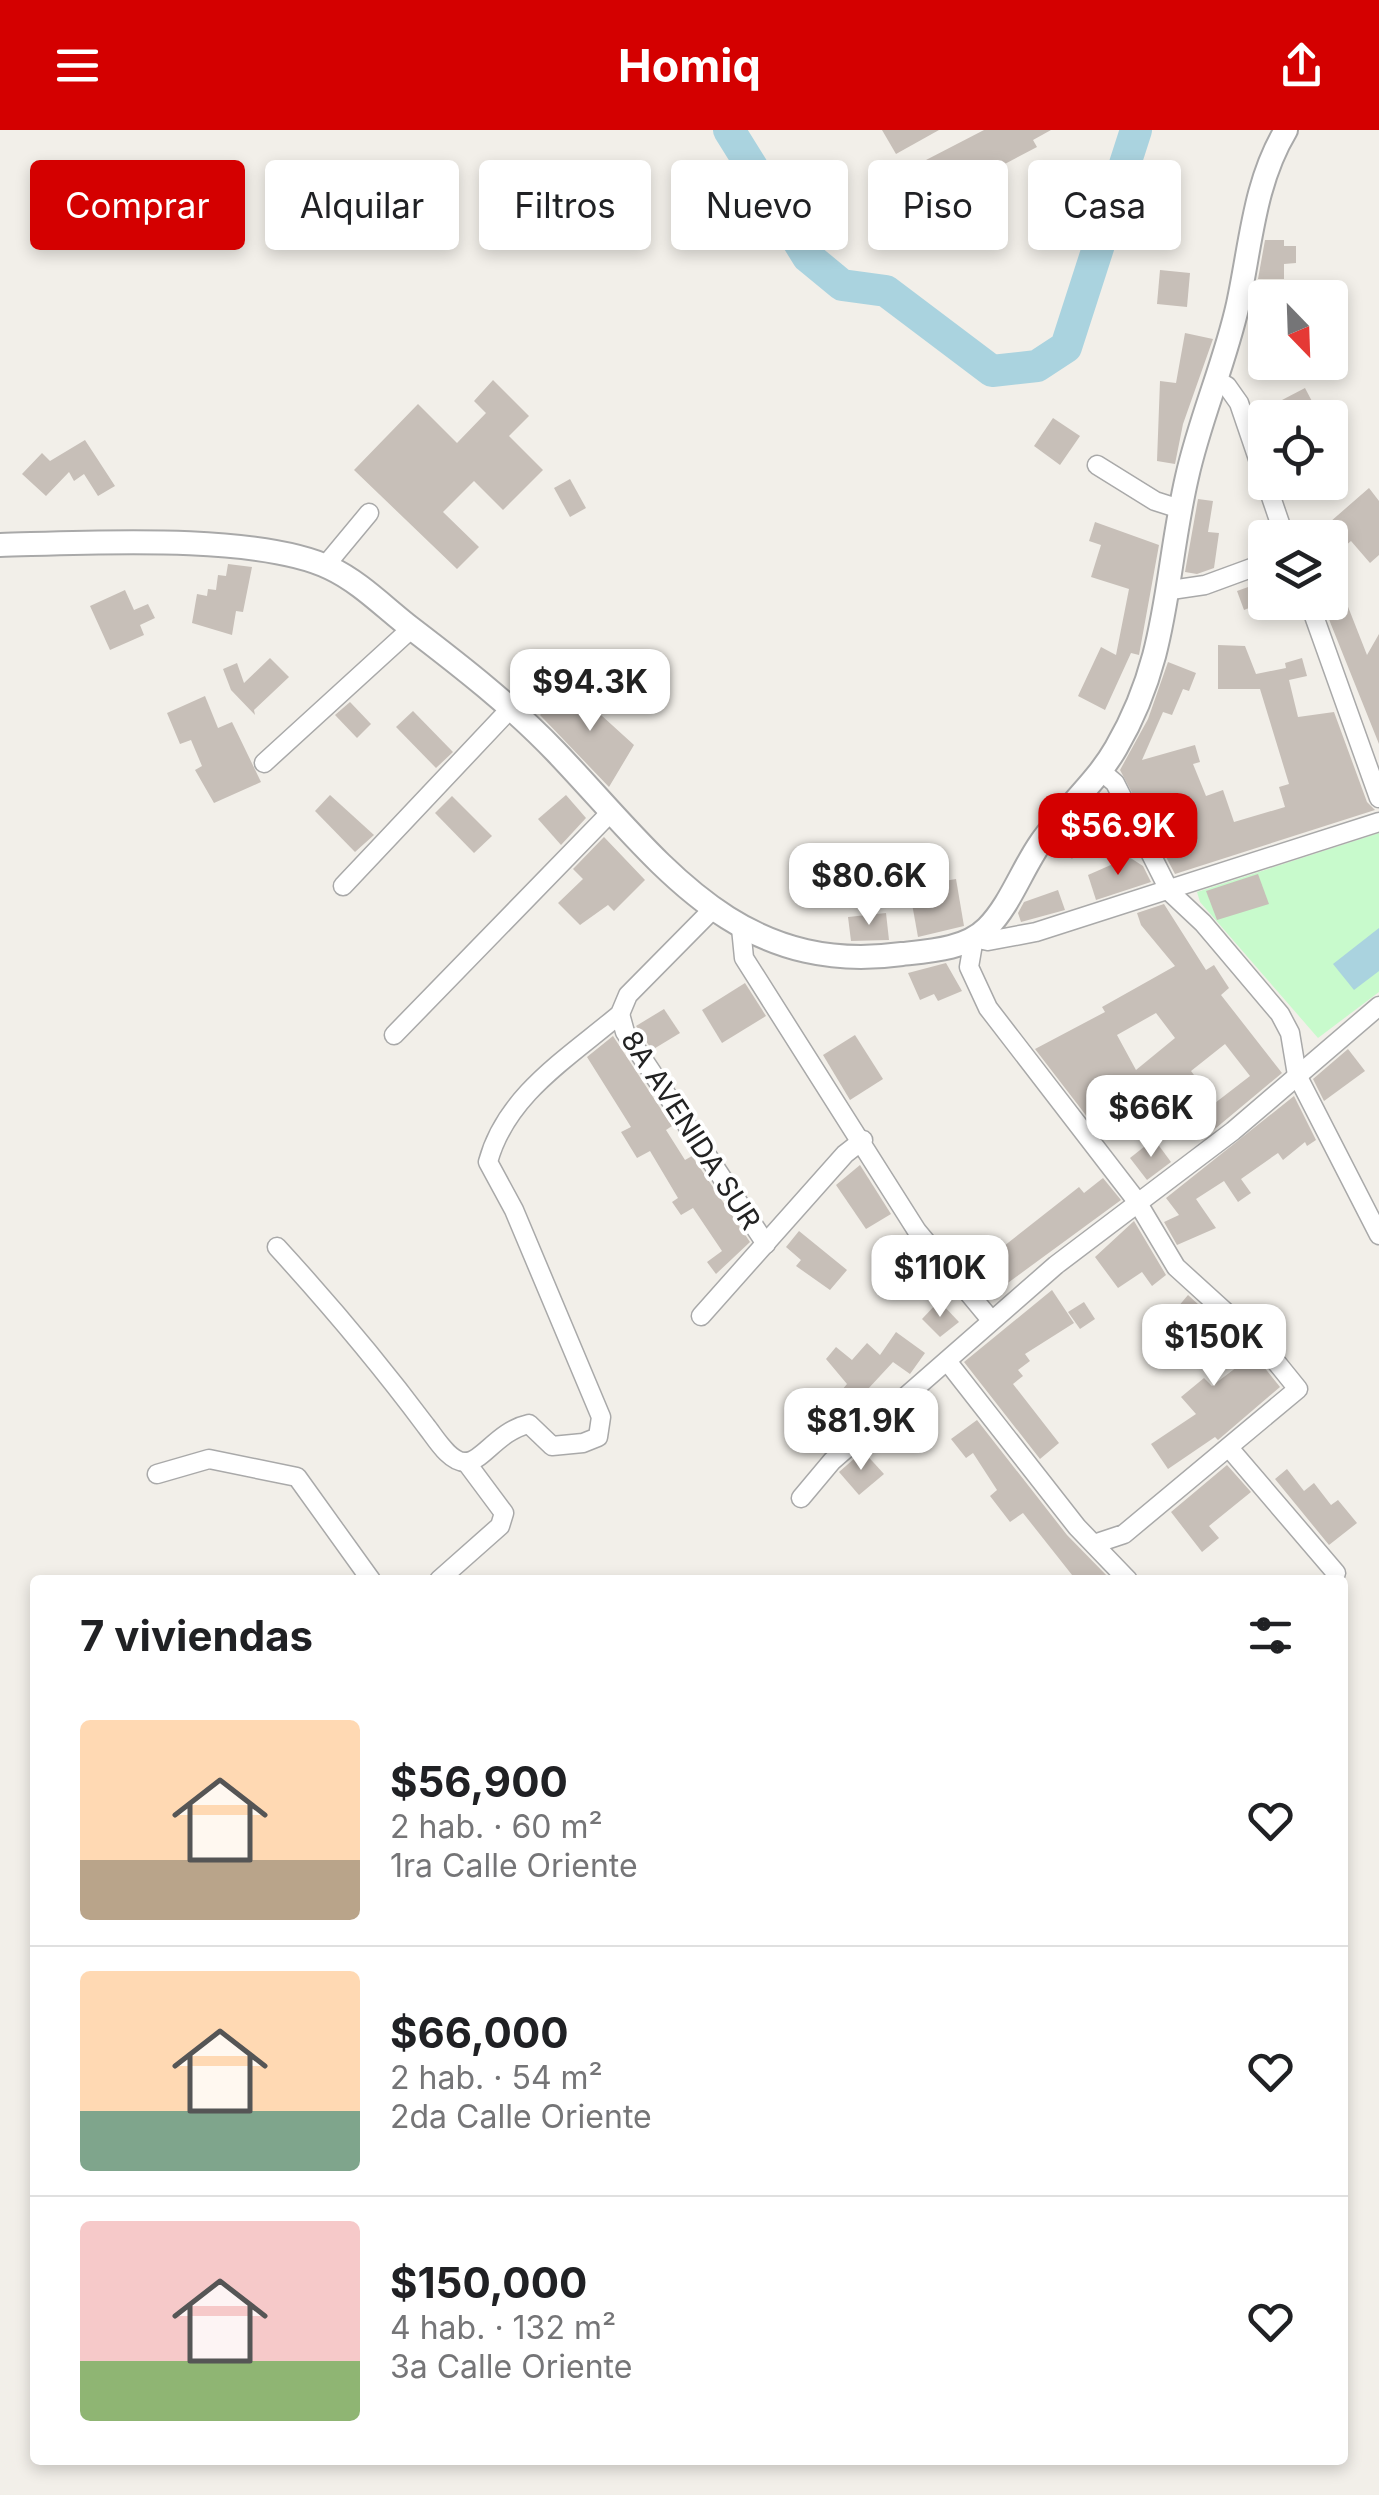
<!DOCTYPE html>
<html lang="es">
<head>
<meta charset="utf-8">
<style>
  :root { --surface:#fff; --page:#f2f2f2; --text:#202124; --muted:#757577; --line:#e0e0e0; --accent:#d40000 }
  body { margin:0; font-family:Inter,sans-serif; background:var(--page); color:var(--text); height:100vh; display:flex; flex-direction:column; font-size:38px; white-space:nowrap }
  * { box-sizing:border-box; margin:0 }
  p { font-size:32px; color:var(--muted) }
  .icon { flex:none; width:55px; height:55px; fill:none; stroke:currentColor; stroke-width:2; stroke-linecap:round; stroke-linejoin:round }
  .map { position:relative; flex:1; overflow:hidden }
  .drawer { position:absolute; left:30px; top:1445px; width:1318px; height:890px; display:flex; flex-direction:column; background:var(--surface); border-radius:10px; box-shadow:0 5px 15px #0003 }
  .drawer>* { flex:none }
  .top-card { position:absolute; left:30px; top:30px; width:1320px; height:90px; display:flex; gap:20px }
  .needle { width:65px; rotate:157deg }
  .fabs { position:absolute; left:1248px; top:150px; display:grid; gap:20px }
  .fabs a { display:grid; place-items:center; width:100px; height:100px; border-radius:10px; background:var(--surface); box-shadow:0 5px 15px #0003; font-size:50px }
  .price { position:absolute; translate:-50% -85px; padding:0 22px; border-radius:20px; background:#fff; color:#222; font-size:32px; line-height:65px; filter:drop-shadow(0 2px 5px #0008) }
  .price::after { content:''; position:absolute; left:50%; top:60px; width:30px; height:22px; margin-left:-15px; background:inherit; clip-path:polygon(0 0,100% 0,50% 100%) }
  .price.current { background:var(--accent); color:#fff }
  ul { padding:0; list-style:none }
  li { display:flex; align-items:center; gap:30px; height:250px; padding:0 50px }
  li+li { border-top:2px solid var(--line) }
  li span { display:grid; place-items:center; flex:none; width:280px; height:200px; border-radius:10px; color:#555 }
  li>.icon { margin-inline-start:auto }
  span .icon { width:120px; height:120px; fill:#fffc; stroke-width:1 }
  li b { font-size:42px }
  h2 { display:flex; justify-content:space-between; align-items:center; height:120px; padding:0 50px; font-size:42px }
  .tag { padding:0 35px; border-radius:10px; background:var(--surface); box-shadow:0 5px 15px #0003; font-size:35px; line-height:90px }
  .tag.current { background:var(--accent); color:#fff }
  header { display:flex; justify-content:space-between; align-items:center; height:130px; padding:0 50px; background:var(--accent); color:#fff; font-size:45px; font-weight:700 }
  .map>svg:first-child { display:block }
</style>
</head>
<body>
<header><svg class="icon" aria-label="menu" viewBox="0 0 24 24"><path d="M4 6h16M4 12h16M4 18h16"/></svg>Homiq<svg class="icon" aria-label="share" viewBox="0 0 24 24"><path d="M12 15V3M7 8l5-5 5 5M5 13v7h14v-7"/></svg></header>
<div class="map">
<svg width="1379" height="2365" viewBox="0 0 1379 2365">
  <rect width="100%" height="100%" fill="#f2efe9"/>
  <polygon fill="#c8facc" points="1379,703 1379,862 1318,908 1200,772 1197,762"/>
  <polygon fill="#aad3df" points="1379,798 1379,841 1354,860 1333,834"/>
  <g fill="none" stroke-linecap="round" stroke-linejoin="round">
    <polyline stroke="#aad3df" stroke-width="32" points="729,0 808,127 842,155 886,161 992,241 1037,236 1066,217 1136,0"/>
  </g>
  <g fill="#c7bfb8" fill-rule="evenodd">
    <polygon points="882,0 939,0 896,24"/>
    <polygon points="984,0 1051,0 1033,10 1037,17 986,44 989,50 938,77 944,89 914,102 898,65 936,48 926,30"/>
    <polygon points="1265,110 1284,110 1284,116 1296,116 1296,133 1284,134 1284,149 1258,149"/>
    <polygon points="1160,140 1190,143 1187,177 1157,174"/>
    <polygon points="1185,203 1213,209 1183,294 1175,334 1157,331 1160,251 1176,253"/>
    <polygon points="493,250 529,286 509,306 543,340 503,380 474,351 443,382 479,417 457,439 354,340 418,274 457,313 486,283 474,271"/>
    <polygon points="1305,258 1316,279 1291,288 1282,270"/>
    <polygon points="1053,288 1080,306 1060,335 1034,316"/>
    <polygon points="85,310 115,356 98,366 84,344 74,351 69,342 46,366 22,344 42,323 50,331"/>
    <polygon points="570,349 586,378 570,387 554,358"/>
    <polygon points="1369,358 1379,371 1379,425 1370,433 1351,411 1330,429 1330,392"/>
    <polygon points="1198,369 1213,371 1208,402 1219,403 1214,438 1197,444 1185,442"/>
    <polygon points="1095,392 1159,415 1139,525 1131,523 1105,580 1078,566 1101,517 1116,525 1129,459 1091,447 1101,415 1089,411"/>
    <polygon points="1330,431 1367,525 1379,504 1379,614 1322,472 1330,472"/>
    <polygon points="228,434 252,437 243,482 236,481 232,505 192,493 197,464 207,466 208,459 216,460 218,445 226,446"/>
    <polygon points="1265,451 1262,472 1297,472 1298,477 1265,490 1259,474 1244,480 1237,461"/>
    <polygon points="125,460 134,480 148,474 155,488 140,495 144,505 110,520 90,476"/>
    <polygon points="1218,515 1245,516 1256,544 1286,538 1285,533 1302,528 1307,546 1289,550 1298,587 1334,582 1367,672 1375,680 1175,744 1120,640 1148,589 1168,532 1196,543 1189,561 1183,559 1172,585 1163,582 1142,630 1195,615 1200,632 1193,634 1206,666 1223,660 1234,692 1285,677 1279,657 1289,654 1260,559 1218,559"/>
    <polygon points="270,528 289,547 254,580 255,585 231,560 223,539 237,533 244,553"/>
    <polygon points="587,560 608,567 601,585 634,615 609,657 540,585 562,563 580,581"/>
    <polygon points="205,566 218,598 232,592 261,652 214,673 195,640 202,636 191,610 180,614 167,583"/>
    <polygon points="350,572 371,594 357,608 335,585"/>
    <polygon points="413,581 453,622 436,638 396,597"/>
    <polygon points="330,665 374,705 355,722 315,681"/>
    <polygon points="566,665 586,688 561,715 538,689"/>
    <polygon points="452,666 492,706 474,723 435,683"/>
    <polygon points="1115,687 1128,707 1111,721 1096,702"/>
    <polygon points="1078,690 1094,704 1072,729 1057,716"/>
    <polygon points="604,707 645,750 614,781 608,775 580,795 558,773 583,749 573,739"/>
    <polygon points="1129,727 1143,736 1151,752 1096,770 1088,745"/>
    <polygon points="1258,744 1269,774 1217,790 1206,761"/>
    <polygon points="956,749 964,796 918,807 909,757"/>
    <polygon points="1058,760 1065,780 1021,792 1018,783 1024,772"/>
    <path d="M1164 774 1206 840 1214 835 1229 858 1221 865 1282 943 1210 1003 1175 959 1105 1010 1035 919 1105 882 1102 877 1175 836 1141 795 1137 783ZM1156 883 1175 908 1136 940 1117 905ZM1225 914 1250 946 1215 973 1191 941Z"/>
    <polygon points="886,783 889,810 851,811 848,787"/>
    <polygon points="946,833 962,861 938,871 934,864 920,870 908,843"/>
    <polygon points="745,853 766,886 722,913 702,880"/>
    <polygon points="664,879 680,903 652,920 636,896"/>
    <polygon points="855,905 883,949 850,970 823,925"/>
    <polygon points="613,906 672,996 666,1000 685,1030 692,1026 750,1112 716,1144 707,1132 722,1121 693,1078 681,1085 672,1072 678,1068 650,1021 637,1028 621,1002 631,997 587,927"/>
    <polygon points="1348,919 1365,941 1324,971 1313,949"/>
    <polygon points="1294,966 1316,1010 1307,1016 1305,1012 1283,1030 1278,1023 1241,1049 1251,1063 1238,1072 1224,1051 1196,1069 1216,1098 1177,1115 1164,1092 1179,1085 1166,1068"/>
    <polygon points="1154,1009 1171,1032 1147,1050 1130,1028"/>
    <polygon points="860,1035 891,1084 866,1099 836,1055"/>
    <polygon points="1103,1048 1121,1070 1005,1155 985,1131 1079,1057 1084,1063"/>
    <polygon points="1134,1091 1166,1145 1152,1156 1142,1142 1118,1158 1095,1127"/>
    <polygon points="799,1101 847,1140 830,1160 796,1136 801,1130 786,1117"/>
    <polygon points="1052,1160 1074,1193 1025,1224 1030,1231 1018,1240 1023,1246 1013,1254 1059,1313 1040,1329 964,1232"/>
    <polygon points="1188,1165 1255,1226 1280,1257 1218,1310 1215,1307 1168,1339 1151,1314 1196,1284 1181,1267 1204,1248 1212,1256 1237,1237 1199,1198 1189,1209 1166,1191"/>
    <polygon points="939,1171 959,1192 940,1207 922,1189"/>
    <polygon points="1084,1172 1095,1189 1080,1199 1068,1182"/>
    <polygon points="896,1202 925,1223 910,1244 893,1232 855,1273 866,1282 843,1305 819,1287 847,1254 826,1229 836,1217 852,1230 867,1213 880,1225"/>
    <polygon points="977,1290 1067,1405 1111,1450 1076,1450 1023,1383 1010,1392 990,1366 997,1360 973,1323 966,1328 951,1309"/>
    <polygon points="863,1321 884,1344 859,1365 839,1342"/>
    <polygon points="1227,1335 1251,1362 1209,1396 1219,1408 1202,1422 1171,1382"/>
    <polygon points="1287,1339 1304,1361 1314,1353 1331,1375 1338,1370 1357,1393 1329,1415 1275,1349"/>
  </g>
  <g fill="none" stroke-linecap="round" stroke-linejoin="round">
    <defs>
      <g id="minor">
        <polyline points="1218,251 1227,256 1239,273 1285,408"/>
        <polyline points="1097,335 1155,371 1180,379"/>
        <polyline points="325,436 369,383"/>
        <polyline points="1171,460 1205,455 1265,433"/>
        <polyline points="1309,472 1379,668"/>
        <polyline points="264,633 412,498"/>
        <polyline points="1101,641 1115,653 1170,762 1203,793 1280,884 1290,903 1297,945 1379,1105"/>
        <polyline points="343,756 511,578"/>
        <polyline points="741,798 744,828 917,1101 991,1190"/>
        <polyline points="620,884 625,902 766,1114"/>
        <polyline points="394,905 611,682"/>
        <path d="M277 1117C330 1175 379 1233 426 1296 435 1307 449 1332 465 1332 482 1333 497 1301 529 1294L552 1316 583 1313 598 1307 601 1287 514 1080 488 1032C506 965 568 928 620 884L628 865 712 780"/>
        <polyline points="701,1186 845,1024 863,1010"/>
        <polyline points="947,1231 1077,1397 1128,1450"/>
        <polyline points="1230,1319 1336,1443"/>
        <polyline points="157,1344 209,1329 297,1347 371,1450"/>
        <polyline points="801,1368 832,1331 1056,1135 1233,1001 1379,876"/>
        <polyline points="1097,1413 1124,1404 1298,1259 1264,1217 1176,1137 1136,1070 988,878 969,837 974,808 988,811 1036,802 1379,692"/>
        <polyline points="439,1450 500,1396 504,1383 466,1332"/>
      </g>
      <path id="tertiary" d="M0 415C84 413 257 403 330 438 360 452 385 478 411 498 462 537 512 576 556 622 659 730 735 847 902 824 931 821 966 819 987 798 1010 775 1022 739 1041 712 1064 679 1096 653 1116 618 1170 525 1164 447 1187 347 1200 288 1225 233 1238 174 1251 114 1254 53 1286 0"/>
    </defs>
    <use href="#minor" stroke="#a9a9a9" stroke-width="21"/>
    <use href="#tertiary" stroke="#a9a9a9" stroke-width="26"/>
    <use href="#minor" stroke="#fff" stroke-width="18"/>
    <use href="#tertiary" stroke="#fff" stroke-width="22"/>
  </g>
  <g text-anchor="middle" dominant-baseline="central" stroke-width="8" stroke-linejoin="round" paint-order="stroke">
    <g font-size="28" fill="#222" stroke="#fff">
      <text transform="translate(691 1000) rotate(57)">8A AVENIDA SUR</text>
    </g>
  </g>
</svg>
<div class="fabs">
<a><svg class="needle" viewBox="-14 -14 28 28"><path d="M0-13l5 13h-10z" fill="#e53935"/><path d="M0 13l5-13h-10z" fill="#757577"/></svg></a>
<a><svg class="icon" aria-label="locate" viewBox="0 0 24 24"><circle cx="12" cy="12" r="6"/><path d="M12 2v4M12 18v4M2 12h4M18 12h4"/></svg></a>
<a><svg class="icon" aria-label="layers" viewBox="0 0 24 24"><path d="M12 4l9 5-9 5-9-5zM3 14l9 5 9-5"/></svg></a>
</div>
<b class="price" style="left:590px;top:604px">$94.3K</b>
<b class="price current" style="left:1118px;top:748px">$56.9K</b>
<b class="price" style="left:869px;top:798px">$80.6K</b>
<b class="price" style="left:1151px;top:1030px">$66K</b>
<b class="price" style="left:940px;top:1190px">$110K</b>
<b class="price" style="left:1214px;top:1259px">$150K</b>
<b class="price" style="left:861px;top:1343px">$81.9K</b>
<div class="top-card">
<a class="tag current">Comprar</a>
<a class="tag">Alquilar</a>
<a class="tag">Filtros</a>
<a class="tag">Nuevo</a>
<a class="tag">Piso</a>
<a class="tag">Casa</a>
</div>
<section class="drawer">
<h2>7 viviendas<svg class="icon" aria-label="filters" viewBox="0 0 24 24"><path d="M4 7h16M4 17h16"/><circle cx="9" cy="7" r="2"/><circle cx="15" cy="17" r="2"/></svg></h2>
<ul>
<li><span style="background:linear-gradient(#ffd9b3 70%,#b9a48a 0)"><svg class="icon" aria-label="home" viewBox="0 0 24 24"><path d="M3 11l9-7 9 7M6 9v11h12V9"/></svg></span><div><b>$56,900</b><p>2 hab. · 60 m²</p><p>1ra Calle Oriente</p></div><svg class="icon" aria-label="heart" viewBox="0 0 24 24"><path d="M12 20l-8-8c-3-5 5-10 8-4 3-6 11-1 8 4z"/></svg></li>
<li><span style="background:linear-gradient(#ffd9b3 70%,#7fa58c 0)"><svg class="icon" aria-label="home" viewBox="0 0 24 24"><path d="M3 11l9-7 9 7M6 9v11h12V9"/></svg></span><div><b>$66,000</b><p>2 hab. · 54 m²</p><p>2da Calle Oriente</p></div><svg class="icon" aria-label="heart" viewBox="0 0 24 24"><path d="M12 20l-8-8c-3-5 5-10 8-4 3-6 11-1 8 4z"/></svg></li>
<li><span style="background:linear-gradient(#f6c9c9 70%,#8fb573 0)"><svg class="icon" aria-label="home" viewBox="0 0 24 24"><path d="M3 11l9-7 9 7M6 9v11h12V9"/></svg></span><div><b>$150,000</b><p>4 hab. · 132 m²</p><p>3a Calle Oriente</p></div><svg class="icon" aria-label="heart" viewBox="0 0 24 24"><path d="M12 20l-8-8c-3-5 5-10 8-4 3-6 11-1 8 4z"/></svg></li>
</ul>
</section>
</div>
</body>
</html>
